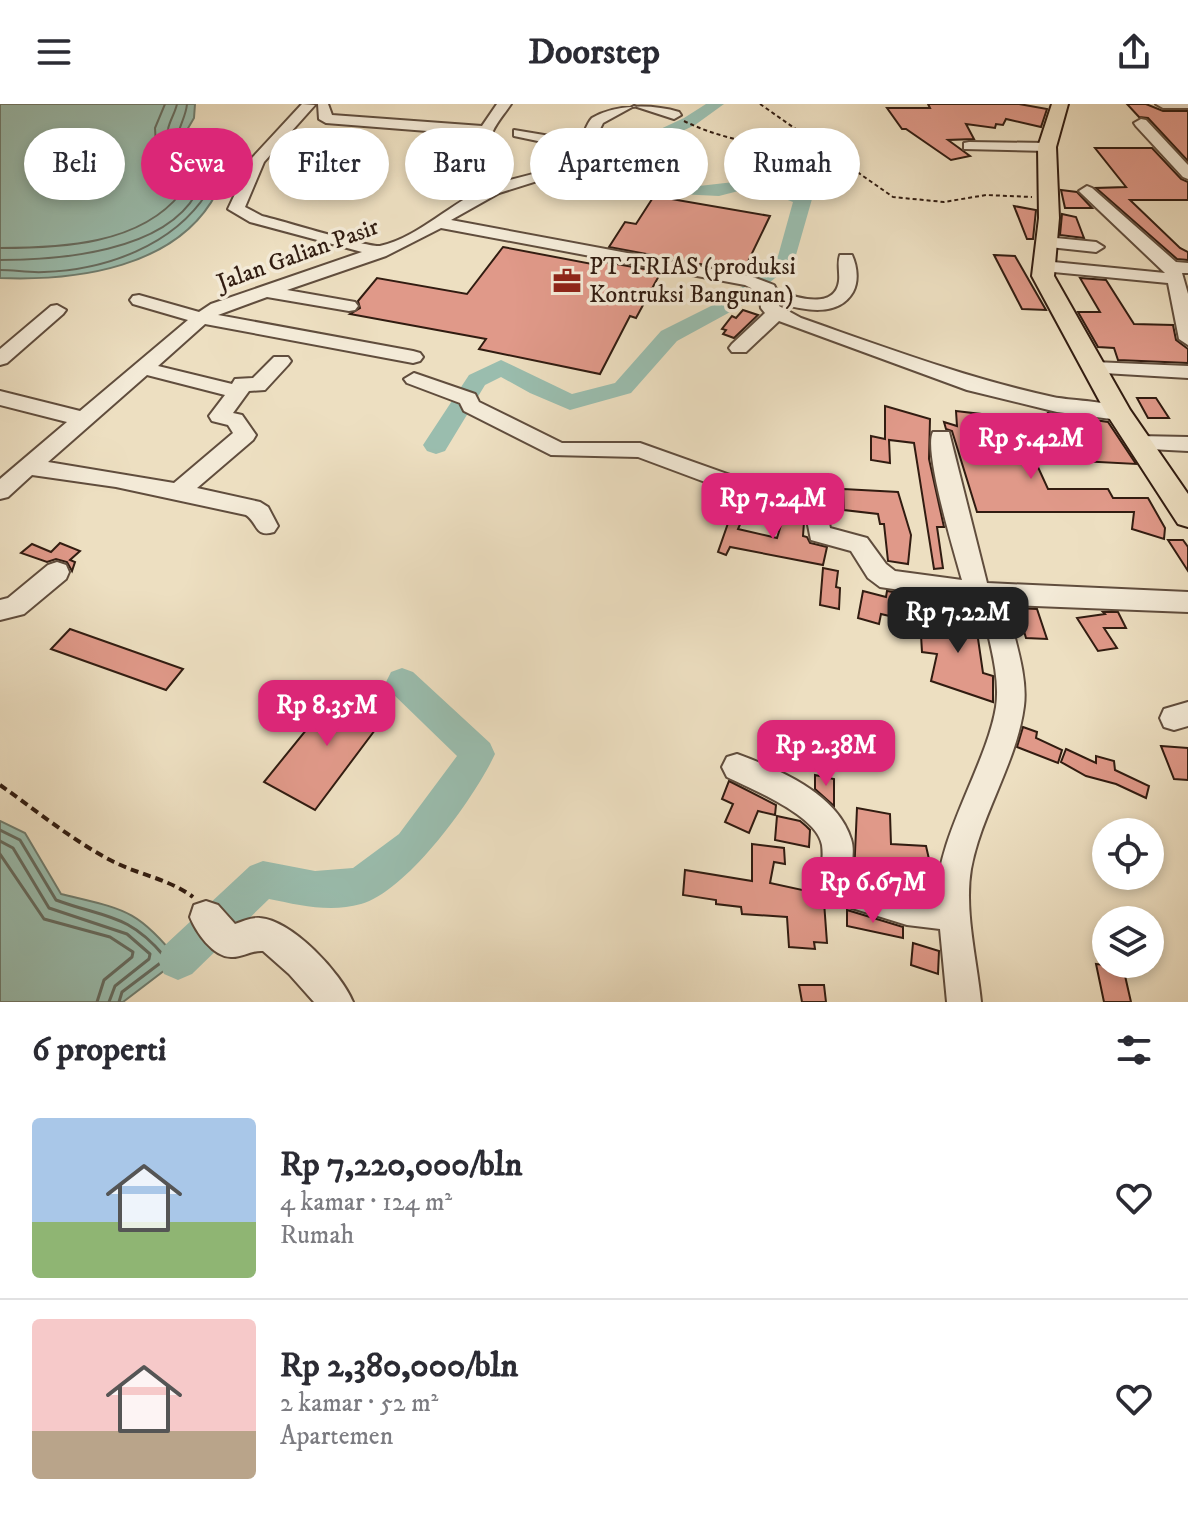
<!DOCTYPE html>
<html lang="id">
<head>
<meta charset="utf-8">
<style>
  :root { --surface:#fff; --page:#f2f2f3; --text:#2b2b33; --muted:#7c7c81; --line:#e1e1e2; --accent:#db2777 }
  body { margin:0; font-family:"IM FELL DW Pica",serif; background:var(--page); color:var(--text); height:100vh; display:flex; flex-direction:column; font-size:30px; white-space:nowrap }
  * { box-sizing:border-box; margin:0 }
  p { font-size:26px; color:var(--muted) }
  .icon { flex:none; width:44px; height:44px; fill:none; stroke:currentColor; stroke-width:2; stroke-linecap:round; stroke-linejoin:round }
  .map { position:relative; height:898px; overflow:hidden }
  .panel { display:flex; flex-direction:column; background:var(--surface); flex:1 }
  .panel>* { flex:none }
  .hud { position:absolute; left:24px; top:24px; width:1140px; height:72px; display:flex; gap:16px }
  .controls { position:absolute; left:1092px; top:714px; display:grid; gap:16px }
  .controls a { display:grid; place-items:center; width:72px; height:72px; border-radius:50%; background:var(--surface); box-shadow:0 4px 12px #0003; font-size:40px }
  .price { position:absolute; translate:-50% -68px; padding:0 18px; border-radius:16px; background:var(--accent); color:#fff; font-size:26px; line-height:52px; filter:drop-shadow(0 2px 4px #0008) }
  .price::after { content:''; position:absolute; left:50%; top:48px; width:24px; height:18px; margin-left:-12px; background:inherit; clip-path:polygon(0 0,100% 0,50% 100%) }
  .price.on { background:#222; color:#fff }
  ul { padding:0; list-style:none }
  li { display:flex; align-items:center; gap:24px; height:200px; padding:0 32px }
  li+li { border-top:2px solid var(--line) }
  li span { display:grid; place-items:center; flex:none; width:224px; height:160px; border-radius:8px; color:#555 }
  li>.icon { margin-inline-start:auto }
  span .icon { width:96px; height:96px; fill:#fffc; stroke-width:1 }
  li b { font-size:34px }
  h2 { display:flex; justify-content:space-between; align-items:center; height:96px; padding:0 32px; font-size:34px }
  .pill { padding:0 28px; border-radius:36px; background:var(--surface); box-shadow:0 4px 12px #0003; font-size:28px; line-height:72px }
  .pill.on { background:var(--accent); color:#fff }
  header { display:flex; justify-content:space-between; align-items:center; height:104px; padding:0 32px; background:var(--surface); font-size:36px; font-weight:700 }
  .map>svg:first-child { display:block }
</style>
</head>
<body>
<header><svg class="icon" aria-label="menu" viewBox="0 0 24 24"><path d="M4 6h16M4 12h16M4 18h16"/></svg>Doorstep<svg class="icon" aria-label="share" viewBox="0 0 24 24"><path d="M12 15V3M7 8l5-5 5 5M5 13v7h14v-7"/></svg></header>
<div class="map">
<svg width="1188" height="898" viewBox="0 0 1188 898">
  <rect width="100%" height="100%" fill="#eddfc1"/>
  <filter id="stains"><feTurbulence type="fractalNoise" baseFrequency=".0025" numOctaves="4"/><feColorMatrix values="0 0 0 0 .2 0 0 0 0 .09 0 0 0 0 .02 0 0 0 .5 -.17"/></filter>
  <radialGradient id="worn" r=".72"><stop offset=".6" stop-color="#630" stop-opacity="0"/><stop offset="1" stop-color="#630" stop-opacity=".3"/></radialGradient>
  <g fill="#9abdae" stroke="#707d6f" stroke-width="2">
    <path d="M0 0H195L194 14 184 31 189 46 217 88C178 164 76 177 0 174Z"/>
    <path d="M0 717 25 729 61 790C122 805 137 804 178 856L123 898H0Z"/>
  </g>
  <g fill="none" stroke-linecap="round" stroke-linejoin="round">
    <g stroke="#666c60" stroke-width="2">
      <path d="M0 144C60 144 140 141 181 89L156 42 155 24 165 0"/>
      <path d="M0 156C59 156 163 148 196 90 184 71 162 49 168 25 170 16 175 9 177 0"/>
      <path d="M0 166C15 166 29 169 44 168 105 166 173 142 207 89 198 74 174 49 178 31 180 20 186 12 187 0"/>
    </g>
    <g stroke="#666c60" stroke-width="3">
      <path d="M0 726 20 736 56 796C104 814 128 809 164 852L163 857 122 888 119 898"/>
      <polyline points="0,737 13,744 49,804 127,830 150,850 149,855 115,882 109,898"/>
      <polyline points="0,750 44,815 110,833 133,848 132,853 104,876 97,898"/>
    </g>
    <g fill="#9abdae" fill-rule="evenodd">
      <polygon points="706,0 724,0 695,21 611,61 611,66 658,78 699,82 734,78 754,72 809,91 812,95 794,158 743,201 677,237 631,289 570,306 530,289 501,273 485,281 445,347 436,350 427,347 423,341 469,271 501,256 572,290 615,279 661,227 729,193 778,152 793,98 754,83 719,92 658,89 612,79 593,69 596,55 684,14"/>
      <path d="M402 564 413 568 490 639 495 650C475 693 408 787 361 800 330 809 299 801 269 795L192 870 178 876 164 870 158 856 164 842 250 762 263 757 315 767 353 764 399 730 457 652 391 588 386 578 391 568Z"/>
    </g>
  </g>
  <g fill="#e09989" stroke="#311c11" stroke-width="2">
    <polygon points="928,0 1019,0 1047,5 1041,23 1006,15 1003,21 996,20 995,24 966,20 974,35 948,36 970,52 951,56 906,25 902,25 887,4 930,4"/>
    <polygon points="1127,0 1146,0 1163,7 1188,7 1188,57 1148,14 1139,13"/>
    <polygon points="1095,44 1152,44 1181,75 1188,78 1188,96 1130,96 1180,144 1188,148 1188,156 1177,155 1096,84 1126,83"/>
    <polygon points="1061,86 1077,88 1092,104 1065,104"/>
    <polygon points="654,92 770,112 743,168 609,143 625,118 636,120"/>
    <polygon points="1014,102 1036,106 1033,135 1027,135"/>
    <polygon points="1062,110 1076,113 1084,134 1060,131"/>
    <polygon points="503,143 597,161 600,157 661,168 636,214 630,212 600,270 479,245 486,235 350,210 360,204 358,197 377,174 467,190"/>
    <polygon points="994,151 1015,152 1046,206 1022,205"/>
    <polygon points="1080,174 1106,176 1134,220 1173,221 1176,236 1188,245 1188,259 1118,256 1114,244 1098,243 1078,208 1100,208"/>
    <polygon points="743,206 758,211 734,234 723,230 726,226 722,225 732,212 736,214"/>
    <polygon points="1137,294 1156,294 1169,314 1148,314"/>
    <polygon points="885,302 930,315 929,355 944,423 937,423 943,464 934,465 914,339 889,336 890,359 871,356 871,332 885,335"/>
    <polygon points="956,307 981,310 983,336 1026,337 1048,385 1108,385 1113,394 1148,394 1165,424 1164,435 1132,425 1134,408 977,408 952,327 946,325 944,318 957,322"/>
    <polygon points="1048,309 1108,318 1136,360 1080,357 1070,333 1056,332"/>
    <polygon points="843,385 898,388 911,431 908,460 888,457 884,420 880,420 878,410 844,406"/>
    <polygon points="733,405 745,409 738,425 777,434 784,411 804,418 803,432 807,433 810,439 827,443 823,461 730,443 726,451 718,448"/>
    <polygon points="1168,436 1183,436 1188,443 1188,467"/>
    <polygon points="60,439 80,447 70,456 75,458 72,467 67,458 56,455 47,458 21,449 32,440 51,448"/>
    <polygon points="823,464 838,467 836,483 840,484 839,505 820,501"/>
    <polygon points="863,487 886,493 887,487 905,490 902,515 881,510 879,520 858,514"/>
    <polygon points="1017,504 1037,505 1047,535 1026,534"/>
    <polygon points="930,508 975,514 983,569 993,572 993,598 931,577 937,550 922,548 921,531 933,533"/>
    <polygon points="1103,508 1118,508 1126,524 1104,524 1117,544 1098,547 1077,514 1105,510"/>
    <polygon points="70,525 183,565 166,586 51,545"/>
    <polygon points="341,583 390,606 315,706 264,678"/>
    <polygon points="1023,623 1037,628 1036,634 1062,646 1058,659 1017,643"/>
    <polygon points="1161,642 1188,644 1188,676 1174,675"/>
    <polygon points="1066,645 1096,659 1096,652 1114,657 1115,666 1149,682 1146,694 1116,680 1086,672 1061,658"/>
    <polygon points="815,671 834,675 834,702 815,685"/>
    <polygon points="729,677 776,701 775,711 758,707 749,729 725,718 733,700 722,695"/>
    <polygon points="857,704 890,710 891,740 926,742 931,764 915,763 916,785 854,771"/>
    <polygon points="777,712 800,717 806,722 810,726 809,743 775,736"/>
    <polygon points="752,740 784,744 785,760 774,758 770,779 821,790 824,798 827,839 814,838 815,845 789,843 787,813 742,810 741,803 716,800 716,796 683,791 685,766 752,777"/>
    <polygon points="847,806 903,823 903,834 847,822"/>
    <polygon points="913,839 939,847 938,870 911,861"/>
    <polygon points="1096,860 1123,863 1131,898 1104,898"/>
    <polygon points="799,881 824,881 826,898 802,898"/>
  </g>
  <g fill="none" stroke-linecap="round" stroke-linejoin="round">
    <defs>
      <g id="minor">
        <path d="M302 0 315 1 264 58 245 103 262 112C280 116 369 144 380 142 420 133 451 98 488 83 517 71 557 71 576 45L514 32V26L580 37C584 30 587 19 592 14 616 0 652 0 679 8L681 11 674 15 634 2 603 19 586 53 569 67 499 89 451 116 750 172 774 181 777 187C795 193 835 207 839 177 840 168 837 160 840 151H852C857 162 859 177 853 188 838 214 803 206 779 199V202L801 214C884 243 966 274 1053 293 1070 297 1121 297 1129 309L1119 316 1057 308 967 286 779 217 746 248H732L729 244 732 240 765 209 761 204 759 188 745 181 441 124 386 152 287 186 355 198 358 202 355 206 349 207 267 193 218 211 413 247 420 249 423 253 420 257 413 259 205 220 158 262 232 280 235 275 253 274 274 253H288L291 257 288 261 265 286 249 287 233 309 242 311 256 331 253 336 197 384 260 398 268 403 278 422 274 428C255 434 258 419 246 411L116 383 32 371 8 393 0 395V375L67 318 0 301V287L80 307 188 216 133 200 130 196 133 192 139 191 199 208 211 200 362 148 250 118 228 105 252 54ZM147 271 225 291 209 312 212 317 228 321 233 329 174 379 48 358Z"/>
        <path d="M318 0H328L332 11 482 22 497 0H511C505 9 497 18 493 27 490 35 490 44 486 53 477 72 451 81 431 77V71L454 66 467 59 478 31 326 19 319 15Z"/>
        <polygon points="1156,0 1188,0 1188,4 1163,4"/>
        <polygon points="1141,15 1146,16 1188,61 1188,75 1183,73 1136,22 1134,19"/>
        <polygon points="969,38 1047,39 1054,43 1047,47 964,45 964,39"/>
        <polygon points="1087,82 1092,84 1176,158 1188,159 1188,169 1182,169 1188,190 1188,241 1179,235 1168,179 1043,167 1034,162 1043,157 1165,169 1082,90 1079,87"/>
        <polygon points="1046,133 1096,138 1104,143 1096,148 1040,142 1038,138 1040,134"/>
        <polygon points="57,201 66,206 63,210 7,259 0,261 0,245 51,202"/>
        <polygon points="1094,258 1188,262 1188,274 1087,268 1084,264 1087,260"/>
        <path d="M414 269 475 290 479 298 562 339H640L826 405 830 424 867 434 886 460 895 467 962 476C955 451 923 346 933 328H949L987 479 1188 488V508L1007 501C1013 532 1028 570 1024 602 1017 658 981 710 971 765 964 807 977 856 981 898H947L940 825 907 821 826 796C816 773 825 762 822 741 817 711 751 685 727 673L722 663 727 653 737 650C778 665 837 689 851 735 855 747 851 760 851 773L907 789 938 793C934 739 987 660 996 603 1001 570 987 531 981 498L880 483 868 474 851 447 811 436 807 416 638 353 551 351 464 307 460 299 407 279 404 275Z"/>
        <polygon points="1138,332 1188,333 1188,347 1130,344 1127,339 1130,334"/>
        <polygon points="57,458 66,461 69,468 66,475 24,510 0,516 0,496 8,494 48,461"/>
        <polygon points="1188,598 1188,622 1174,626 1164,623 1160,614 1164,605"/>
        <path d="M206 797 218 801 235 820C243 817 252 813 260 814 293 817 341 869 353 898H314L289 870 263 847C251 846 242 854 231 853 213 853 196 828 190 813L194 801Z"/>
      </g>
      <polygon id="major" points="1052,0 1068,0 1056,43 1059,114 1054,172 1130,306 1188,390 1188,423 1178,420 1106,309 1032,172 1039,114 1038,43"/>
    </defs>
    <use href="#minor" stroke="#604d3d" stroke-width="4"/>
    <use href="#major" stroke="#311c11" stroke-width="4"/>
    <g stroke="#311c11" stroke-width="2" stroke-dasharray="4 3" stroke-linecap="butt">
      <polyline points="760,0 893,93 944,98 986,91 1032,93"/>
      <path d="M684 17C727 38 772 43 819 44"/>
    </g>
    <path stroke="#311c11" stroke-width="4" stroke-dasharray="8 5" stroke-linecap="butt" d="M0 681C37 707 73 737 114 758 140 771 169 775 193 793"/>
    <use href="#minor" fill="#f3ead7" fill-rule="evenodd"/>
    <use href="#major" fill="#eddfc1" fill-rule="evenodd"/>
  </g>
  <defs>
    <symbol id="office-bare" viewBox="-9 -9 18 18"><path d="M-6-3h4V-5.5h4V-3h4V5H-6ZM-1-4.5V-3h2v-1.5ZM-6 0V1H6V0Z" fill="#8f2418" stroke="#f3ead7" stroke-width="2.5" paint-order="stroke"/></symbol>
  </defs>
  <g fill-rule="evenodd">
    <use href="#office-bare" x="547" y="157" width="40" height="40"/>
  </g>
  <g text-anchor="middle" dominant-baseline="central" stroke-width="7" stroke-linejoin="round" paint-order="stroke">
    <g font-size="24" fill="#311c11" stroke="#f3ead7">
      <text transform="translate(298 151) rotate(-20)">Jalan Galian Pasir</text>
    </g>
    <g font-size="24" fill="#311c11" stroke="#f3ead7" text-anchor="start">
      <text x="589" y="163">PT TRIAS (produksi<tspan x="589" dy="28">Kontruksi Bangunan)</tspan></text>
    </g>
  </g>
  <rect width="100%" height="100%" filter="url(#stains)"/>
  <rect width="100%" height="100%" fill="url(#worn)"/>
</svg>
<div class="controls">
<a><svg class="icon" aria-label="locate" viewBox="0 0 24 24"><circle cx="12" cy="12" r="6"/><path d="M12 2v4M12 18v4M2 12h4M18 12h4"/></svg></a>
<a><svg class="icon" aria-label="layers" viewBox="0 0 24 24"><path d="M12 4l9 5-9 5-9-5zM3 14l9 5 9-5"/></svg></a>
</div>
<b class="price" style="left:1031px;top:377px">Rp 5.42M</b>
<b class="price" style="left:773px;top:437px">Rp 7.24M</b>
<b class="price on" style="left:958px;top:551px">Rp 7.22M</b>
<b class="price" style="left:327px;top:644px">Rp 8.35M</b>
<b class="price" style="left:826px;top:684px">Rp 2.38M</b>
<b class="price" style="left:873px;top:821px">Rp 6.67M</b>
<div class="hud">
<a class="pill">Beli</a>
<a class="pill on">Sewa</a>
<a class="pill">Filter</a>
<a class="pill">Baru</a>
<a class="pill">Apartemen</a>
<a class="pill">Rumah</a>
</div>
</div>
<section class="panel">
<h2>6 properti<svg class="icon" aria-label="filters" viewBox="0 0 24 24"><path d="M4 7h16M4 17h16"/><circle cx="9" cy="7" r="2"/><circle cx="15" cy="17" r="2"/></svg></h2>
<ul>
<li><span style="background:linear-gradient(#a9c7e8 65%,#8fb573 0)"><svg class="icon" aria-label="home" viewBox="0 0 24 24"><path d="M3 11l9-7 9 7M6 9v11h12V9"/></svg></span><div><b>Rp 7,220,000/bln</b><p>4 kamar · 124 m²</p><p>Rumah</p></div><svg class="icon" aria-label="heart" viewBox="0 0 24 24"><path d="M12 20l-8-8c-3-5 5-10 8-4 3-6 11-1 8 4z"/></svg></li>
<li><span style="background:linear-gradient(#f6c9c9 70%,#b9a48a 0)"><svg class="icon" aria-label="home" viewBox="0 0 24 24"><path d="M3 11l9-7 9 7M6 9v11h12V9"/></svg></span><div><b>Rp 2,380,000/bln</b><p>2 kamar · 52 m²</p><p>Apartemen</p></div><svg class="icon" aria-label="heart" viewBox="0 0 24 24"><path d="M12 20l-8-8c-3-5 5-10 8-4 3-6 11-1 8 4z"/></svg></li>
</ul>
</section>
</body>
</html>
